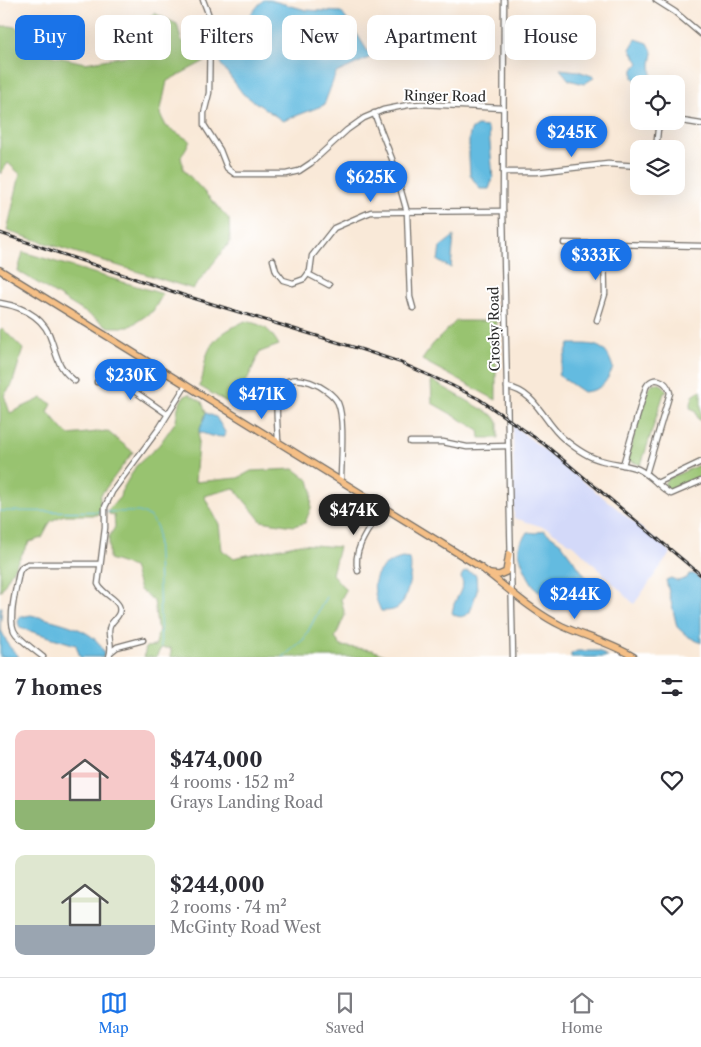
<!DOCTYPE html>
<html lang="en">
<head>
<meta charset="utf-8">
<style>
  :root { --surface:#fff; --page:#f7f7f7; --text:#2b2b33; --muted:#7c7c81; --line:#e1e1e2; --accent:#1a73e8 }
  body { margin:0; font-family:"Libre Caslon Text",serif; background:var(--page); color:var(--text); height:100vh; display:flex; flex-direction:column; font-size:19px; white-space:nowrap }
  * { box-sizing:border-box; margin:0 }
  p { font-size:16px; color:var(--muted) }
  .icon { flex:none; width:28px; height:28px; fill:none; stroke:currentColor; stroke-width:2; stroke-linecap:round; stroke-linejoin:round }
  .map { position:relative; height:657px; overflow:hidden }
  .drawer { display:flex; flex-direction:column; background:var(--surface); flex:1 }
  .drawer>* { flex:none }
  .banner { position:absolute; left:15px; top:15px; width:671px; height:45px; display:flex; gap:10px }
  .controls { position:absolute; left:630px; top:75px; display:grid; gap:10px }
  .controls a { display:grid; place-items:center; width:55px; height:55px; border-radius:10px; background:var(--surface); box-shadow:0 5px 20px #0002; font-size:25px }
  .price { position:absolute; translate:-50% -42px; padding:0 11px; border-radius:18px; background:var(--accent); color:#fff; font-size:16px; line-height:32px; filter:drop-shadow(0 1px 2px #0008) }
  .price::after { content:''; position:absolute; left:50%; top:30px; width:15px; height:11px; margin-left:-8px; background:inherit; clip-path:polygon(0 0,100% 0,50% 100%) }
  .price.on { background:#222; color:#fff }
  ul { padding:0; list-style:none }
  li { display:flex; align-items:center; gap:15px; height:125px; padding:0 15px }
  li span { display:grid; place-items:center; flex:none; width:140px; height:100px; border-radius:10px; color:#555 }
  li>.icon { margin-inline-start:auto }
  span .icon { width:60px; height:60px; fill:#fffc; stroke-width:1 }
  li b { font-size:21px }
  h2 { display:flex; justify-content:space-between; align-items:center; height:60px; padding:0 15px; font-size:21px }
  .chip { padding:0 18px; border-radius:10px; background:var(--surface); box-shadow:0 5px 20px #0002; font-size:18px; line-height:45px }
  .chip.on { background:var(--accent); color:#fff }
  .tab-bar { display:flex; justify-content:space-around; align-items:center; height:70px; border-top:1px solid var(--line); background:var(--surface); font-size:14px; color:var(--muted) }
  .tab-bar a { display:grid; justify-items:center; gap:2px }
  .tab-bar .on { color:var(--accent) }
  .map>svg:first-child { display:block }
</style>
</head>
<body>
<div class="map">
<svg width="701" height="657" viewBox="0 0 701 657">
  <rect width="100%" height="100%" fill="#fff"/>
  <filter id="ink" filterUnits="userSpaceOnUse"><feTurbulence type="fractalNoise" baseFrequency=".02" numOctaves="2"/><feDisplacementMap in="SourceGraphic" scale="10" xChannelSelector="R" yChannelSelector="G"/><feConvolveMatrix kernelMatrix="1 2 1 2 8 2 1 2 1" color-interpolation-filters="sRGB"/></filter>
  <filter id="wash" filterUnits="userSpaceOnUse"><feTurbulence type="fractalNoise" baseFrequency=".0096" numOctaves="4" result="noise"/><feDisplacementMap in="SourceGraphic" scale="20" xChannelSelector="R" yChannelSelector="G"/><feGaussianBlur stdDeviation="1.12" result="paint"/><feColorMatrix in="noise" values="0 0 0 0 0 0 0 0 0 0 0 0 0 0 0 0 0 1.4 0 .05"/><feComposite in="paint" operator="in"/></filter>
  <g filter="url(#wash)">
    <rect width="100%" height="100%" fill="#f9e9d8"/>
    <polygon fill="#d3d9f9" points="513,425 671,552 634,604 577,548 547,528 514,518"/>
    <g fill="#98c370" stroke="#62774e">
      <path d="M154 13 177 24 181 40 205 61 167 81 160 114 166 126 190 141 181 157 184 170 229 219 230 242 193 289 7 231 20 174 8 163 0 174V27C22 22 25 36 35 52L85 63 127 56 137 47V28Z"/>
      <polygon points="23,252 163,294 153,311 129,327 109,327 18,271"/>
      <path d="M245 321C264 325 269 328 279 345L260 352 240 395V410L199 386C204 377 203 371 205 362 210 338 225 331 245 321Z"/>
      <polygon points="456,321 496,321 496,400 422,360 433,344"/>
      <polygon points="2,328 23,349 12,385 4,395 10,413 42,398 52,404 48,412 68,435 107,431 133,452 100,496 100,511 97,515 64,515 51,521 42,538 29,542 0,592 0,330"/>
      <polygon points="431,380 494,416 498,422 498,438 480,438 479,430 432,403"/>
      <path d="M653 383C660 383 665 385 667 392L664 393 641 465 627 460V459L648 389Z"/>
      <polygon points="701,390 701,421 698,419 695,410 690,408 693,396"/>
      <path d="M189 394 202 402 206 413 199 432 195 482 238 478 251 471 294 469 309 480 312 491 311 508 305 523 293 526 261 521 234 488 204 496 219 524 222 550 233 558 300 544 339 547 332 574 346 590 341 599 345 615 335 638 341 646 372 650 389 657H171V648H161L156 657H144L146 647 155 646C158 640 156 635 159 630L157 626 154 601 140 590 133 567 109 559V537L115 527 114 515 109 514 108 510 120 497 121 492 136 466 159 445 176 421 178 407 183 397Z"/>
      <polygon points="701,464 701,477 671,491 667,489 664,484 667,479"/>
    </g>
    <g fill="#63bbe0" stroke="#477386">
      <polygon points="263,0 270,0 306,10 341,12 354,29 371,57 336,73 324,105 283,121 243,94 220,63 243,23"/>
      <path d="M636 39 648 43 653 53 651 64 652 78 650 82C643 84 639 82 633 78V69L639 63 630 49Z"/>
      <polygon points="560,69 578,71 595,77 584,84 569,80"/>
      <polygon points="477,126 487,127 489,132 493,178 489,189 480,189 470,175 469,158 469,138 471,130"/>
      <polygon points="454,236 451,268 438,261 440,247"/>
      <path d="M569 344C593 344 606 342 613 368 605 384 602 390 583 392L558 375Z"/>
      <polygon points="206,413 216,417 225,432 224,437 211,436 199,432"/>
      <path d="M543 530 561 543 585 576 586 581 574 598 566 604C543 602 531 586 523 565 521 560 518 551 519 546 520 542 525 536 527 532L536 533Z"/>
      <path d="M402 558 410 559C413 568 408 598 400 606 395 611 388 611 381 611 369 586 372 566 402 558Z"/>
      <path d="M467 571 476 575 477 591 470 612C464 617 459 619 452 613L454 604 460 592 463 584 461 577 463 573Z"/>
      <polygon points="689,574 694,574 701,580 701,643 687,636 677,627 666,580 671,578 678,581 687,578"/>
      <polygon points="0,607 2,607 0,628 9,646 19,657 0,657"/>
      <path d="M31 615C53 621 103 629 104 657H80L76 645 20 628 18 622 20 617Z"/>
      <polygon points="577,651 599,651 608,657 571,657 571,654"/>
    </g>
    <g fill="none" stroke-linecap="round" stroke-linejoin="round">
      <g stroke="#63bbe0" stroke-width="1">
        <polyline points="0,511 139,512 149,516 157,527 161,648"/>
        <polyline points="283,657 304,639 326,597"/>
      </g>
    </g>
  </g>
  <g filter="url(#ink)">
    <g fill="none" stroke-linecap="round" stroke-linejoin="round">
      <defs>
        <g id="minor">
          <polyline points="203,0 208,13 210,24 209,93 204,113 204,125 220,150 227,168 235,174 286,174 299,171 311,163 347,130 364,118 383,110 408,105 421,104 503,108"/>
          <polyline points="504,0 503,211 513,657"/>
          <polyline points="656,0 675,12 701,34"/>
          <polyline points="374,113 392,159 407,212 410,297 413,308"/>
          <polyline points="676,120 701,124"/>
          <polyline points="656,149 658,129 665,121"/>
          <polyline points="503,172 536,172 608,164 639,166"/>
          <polyline points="564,243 701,246"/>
          <polyline points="273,260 276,271 283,280 293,283 304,279 310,271 312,256 334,228 366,214 371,212 503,211"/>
          <polyline points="308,274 329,285"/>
          <path d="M0 303C24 307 45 317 52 342 58 360 59 369 75 381"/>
          <polyline points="597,320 605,294 604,244"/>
          <polyline points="97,382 116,384 134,391 167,414"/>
          <path d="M507 387C537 392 543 422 564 439 575 448 587 457 600 460 613 464 626 464 638 469 651 475 659 487 671 494L701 481"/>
          <path d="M278 442C278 429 274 398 280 388 291 368 330 387 338 403 345 419 341 462 341 480"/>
          <polyline points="410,442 443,442 467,447 508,446"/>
          <path d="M623 465 646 387C653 374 667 380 670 393L646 474"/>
          <polyline points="657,483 701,462"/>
          <path d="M358 571C351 549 372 525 383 507"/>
          <polyline points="112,651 117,647 143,640"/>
          <path d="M43 657C34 650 23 642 16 634 6 623 17 586 19 572L22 567 28 564H99"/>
          <path d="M109 657C114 644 106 635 110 626 113 619 122 616 119 606 115 597 102 594 98 584L105 528V507L112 492 160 427 186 385"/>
        </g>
        <g id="major">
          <path d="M0 270 480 567C507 587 532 612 562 626 586 637 611 643 634 657"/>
          <polyline points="490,574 499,575 506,572 509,554"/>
        </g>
      </defs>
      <use href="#minor" stroke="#736e68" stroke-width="7"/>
      <use href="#major" stroke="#736e68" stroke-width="8"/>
      <use href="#minor" stroke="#fff" stroke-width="4.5"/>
      <use href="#major" stroke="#f5bf86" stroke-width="5.5"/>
      <defs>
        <polyline id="rail" points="0,233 183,295 363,350 399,362 451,385 479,399 544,444 701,575"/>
      </defs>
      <use href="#rail" stroke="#2b2b2b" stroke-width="3"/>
      <use href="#rail" stroke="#fff" stroke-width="1" stroke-dasharray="4" stroke-linecap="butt"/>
    </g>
  </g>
  <g text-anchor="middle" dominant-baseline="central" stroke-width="4" stroke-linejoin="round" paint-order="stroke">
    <g font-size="14" fill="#2b2b2b" stroke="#fff">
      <text transform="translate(445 96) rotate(1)">Ringer Road</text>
      <text transform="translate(494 329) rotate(-91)">Crosby Road</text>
    </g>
  </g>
</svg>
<div class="controls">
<a><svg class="icon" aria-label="locate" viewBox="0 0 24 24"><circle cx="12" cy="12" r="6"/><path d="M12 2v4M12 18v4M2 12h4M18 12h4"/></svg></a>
<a><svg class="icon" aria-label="layers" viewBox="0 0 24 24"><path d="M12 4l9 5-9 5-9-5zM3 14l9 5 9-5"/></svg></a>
</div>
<b class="price" style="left:572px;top:158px">$245K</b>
<b class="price" style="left:371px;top:203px">$625K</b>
<b class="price" style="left:596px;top:281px">$333K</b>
<b class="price" style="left:131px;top:401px">$230K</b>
<b class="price" style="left:262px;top:420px">$471K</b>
<b class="price on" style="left:354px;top:536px">$474K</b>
<b class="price" style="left:575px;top:620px">$244K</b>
<div class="banner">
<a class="chip on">Buy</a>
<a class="chip">Rent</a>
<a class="chip">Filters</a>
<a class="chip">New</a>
<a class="chip">Apartment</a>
<a class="chip">House</a>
</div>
</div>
<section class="drawer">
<h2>7 homes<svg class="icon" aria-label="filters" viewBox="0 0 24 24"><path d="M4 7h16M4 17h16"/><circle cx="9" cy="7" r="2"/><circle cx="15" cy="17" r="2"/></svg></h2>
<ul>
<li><span style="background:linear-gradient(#f6c9c9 70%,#8fb573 0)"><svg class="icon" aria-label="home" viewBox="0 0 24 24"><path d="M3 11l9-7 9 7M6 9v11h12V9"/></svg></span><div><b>$474,000</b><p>4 rooms · 152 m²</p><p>Grays Landing Road</p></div><svg class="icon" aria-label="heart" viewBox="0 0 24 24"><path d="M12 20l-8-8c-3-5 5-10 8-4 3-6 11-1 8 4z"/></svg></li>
<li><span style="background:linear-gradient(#dfe7d0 70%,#9aa5b1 0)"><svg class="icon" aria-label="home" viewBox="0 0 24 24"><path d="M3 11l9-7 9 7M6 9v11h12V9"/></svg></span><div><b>$244,000</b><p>2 rooms · 74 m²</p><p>McGinty Road West</p></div><svg class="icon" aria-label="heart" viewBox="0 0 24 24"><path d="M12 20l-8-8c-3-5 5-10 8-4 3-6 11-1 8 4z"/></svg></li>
</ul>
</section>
<nav class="tab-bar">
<a class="on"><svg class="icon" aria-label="map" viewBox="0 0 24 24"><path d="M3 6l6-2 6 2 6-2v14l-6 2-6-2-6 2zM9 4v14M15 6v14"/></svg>Map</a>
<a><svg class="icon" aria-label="saved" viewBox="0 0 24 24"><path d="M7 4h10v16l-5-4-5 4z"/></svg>Saved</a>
<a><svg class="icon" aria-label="home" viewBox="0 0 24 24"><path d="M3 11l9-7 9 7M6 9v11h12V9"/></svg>Home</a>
</nav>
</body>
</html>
